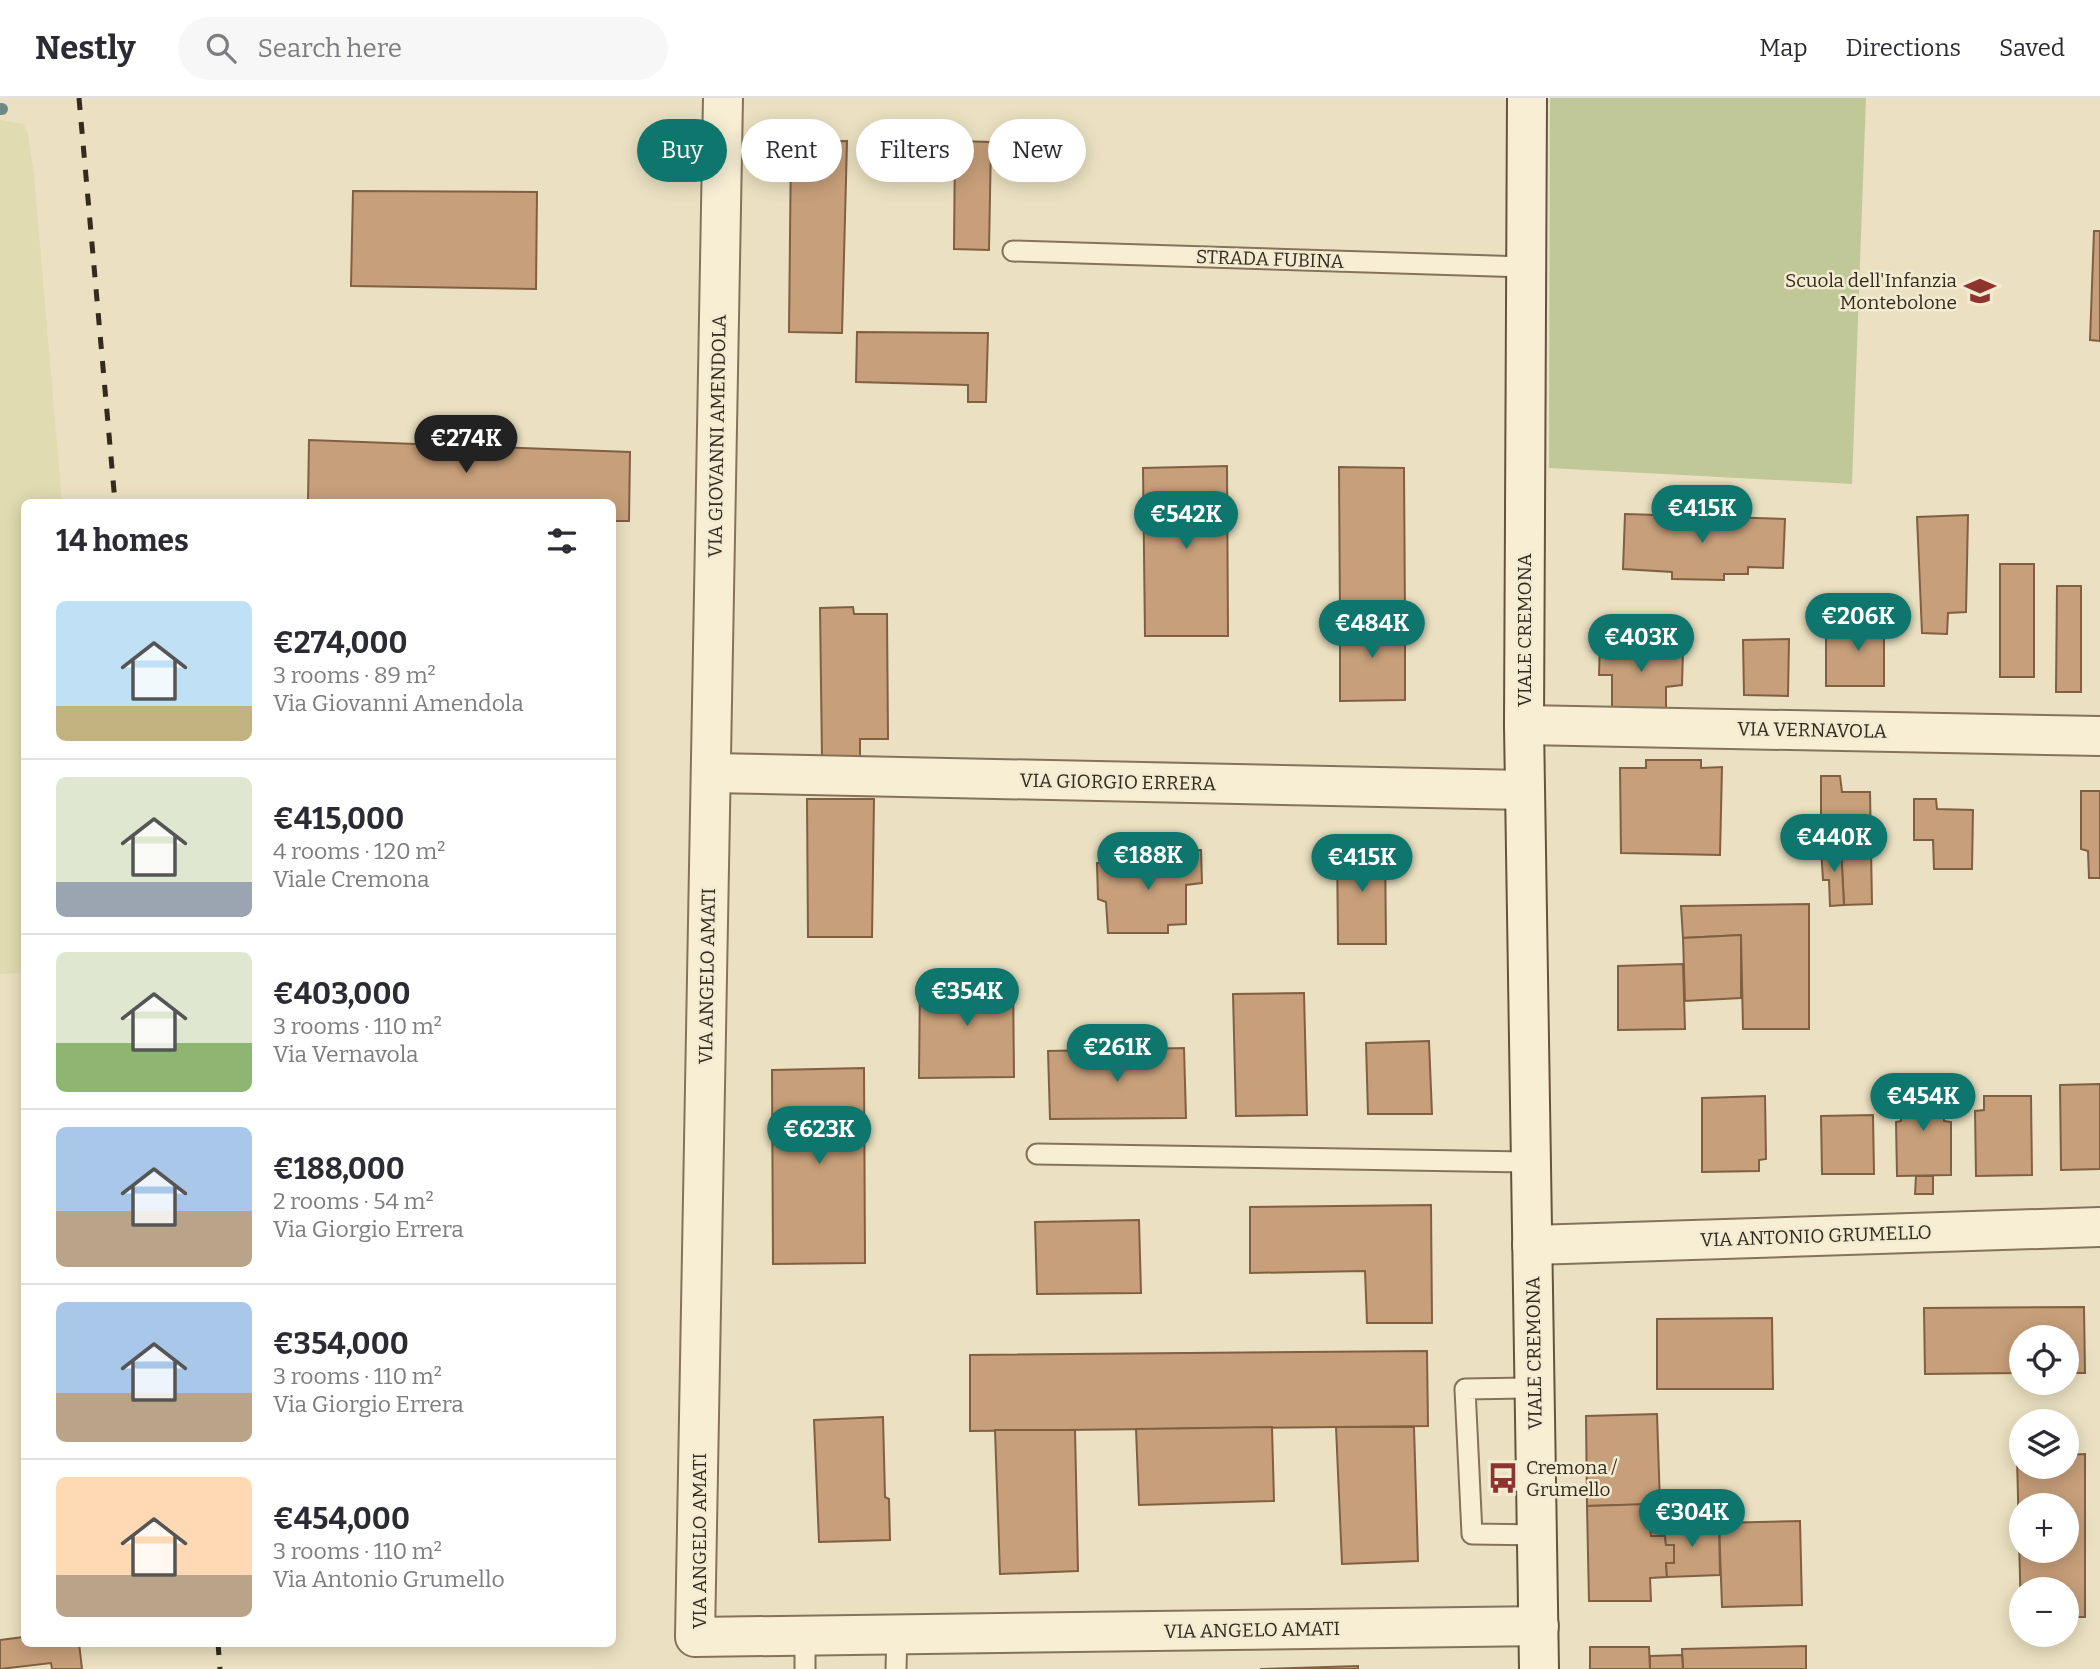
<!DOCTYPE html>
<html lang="en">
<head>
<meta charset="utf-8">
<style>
  :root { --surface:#fff; --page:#f7f7f7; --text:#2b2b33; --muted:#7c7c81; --line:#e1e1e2; --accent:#0f766e }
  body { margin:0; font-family:Bitter,serif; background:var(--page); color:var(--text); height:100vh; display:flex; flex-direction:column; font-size:26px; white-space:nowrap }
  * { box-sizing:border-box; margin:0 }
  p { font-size:23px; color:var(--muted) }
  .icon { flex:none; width:38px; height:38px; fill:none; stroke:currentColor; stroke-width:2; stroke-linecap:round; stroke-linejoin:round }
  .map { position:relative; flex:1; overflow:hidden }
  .side { position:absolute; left:21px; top:401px; width:595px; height:1148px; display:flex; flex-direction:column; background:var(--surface); border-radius:10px; box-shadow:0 4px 18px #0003 }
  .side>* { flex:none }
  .banner { position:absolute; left:637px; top:21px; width:665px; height:63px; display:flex; gap:14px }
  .fabs { position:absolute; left:2009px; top:1227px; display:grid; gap:14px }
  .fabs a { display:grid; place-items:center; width:70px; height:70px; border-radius:50%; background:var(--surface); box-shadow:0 4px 18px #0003; font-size:35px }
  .price { position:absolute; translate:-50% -60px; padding:0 16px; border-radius:24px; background:var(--accent); color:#fff; font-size:23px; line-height:46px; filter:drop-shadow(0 2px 4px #0008) }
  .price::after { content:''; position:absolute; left:50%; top:42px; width:21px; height:16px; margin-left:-10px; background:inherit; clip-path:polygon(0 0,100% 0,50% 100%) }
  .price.selected { background:#222; color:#fff }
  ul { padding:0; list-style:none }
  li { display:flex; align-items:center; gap:21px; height:175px; padding:0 35px }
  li+li { border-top:2px solid var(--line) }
  li span { display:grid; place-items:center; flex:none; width:196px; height:140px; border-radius:10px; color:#555 }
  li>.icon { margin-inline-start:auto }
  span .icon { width:84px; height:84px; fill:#fffc; stroke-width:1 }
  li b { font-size:30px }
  h2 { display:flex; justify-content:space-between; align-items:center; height:84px; padding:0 35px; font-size:30px }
  .tag { padding:0 24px; border-radius:32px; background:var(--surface); box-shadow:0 4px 18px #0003; font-size:24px; line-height:63px }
  .tag.selected { background:var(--accent); color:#fff }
  header { display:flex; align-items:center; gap:42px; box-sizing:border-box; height:98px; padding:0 35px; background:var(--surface); border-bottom:2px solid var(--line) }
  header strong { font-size:33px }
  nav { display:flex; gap:38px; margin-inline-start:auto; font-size:24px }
  .search { width:490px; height:63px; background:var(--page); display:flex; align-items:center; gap:18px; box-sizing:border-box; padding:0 24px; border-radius:38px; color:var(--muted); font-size:26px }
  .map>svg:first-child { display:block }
</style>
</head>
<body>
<header>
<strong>Nestly</strong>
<div class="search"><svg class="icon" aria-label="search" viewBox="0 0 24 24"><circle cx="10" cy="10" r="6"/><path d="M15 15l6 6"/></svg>Search here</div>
<nav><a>Map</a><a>Directions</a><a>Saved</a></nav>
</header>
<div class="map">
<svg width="2100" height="1571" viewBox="0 0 2100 1571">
  <rect width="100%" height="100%" fill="#ebe1c2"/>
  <polygon fill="#e0dbb0" points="0,22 23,26 28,35 34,77 62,404 24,404 24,875 0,876"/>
  <polygon fill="#c0c897" points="1550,0 1866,0 1852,386 1549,370"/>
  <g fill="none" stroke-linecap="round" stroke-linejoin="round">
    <polyline stroke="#6c8b85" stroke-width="12" points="0,11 2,11"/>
  </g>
  <g fill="#c79f7a" stroke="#815f41" stroke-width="2" fill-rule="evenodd">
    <polygon points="847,43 842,235 789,234 791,44"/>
    <polygon points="955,43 991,44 989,152 954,151"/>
    <polygon points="353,93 537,94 536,191 351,188"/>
    <polygon points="2094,133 2100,133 2100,243 2090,242"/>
    <polygon points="857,234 988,235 986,304 968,304 968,287 856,284"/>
    <polygon points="309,342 630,354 629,423 612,423 612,404 308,404"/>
    <polygon points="1227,368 1228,538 1145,538 1143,370"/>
    <polygon points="1339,369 1404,370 1405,521 1340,522"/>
    <polygon points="1625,416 1785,421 1783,470 1748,469 1748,476 1724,476 1724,482 1672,481 1672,474 1623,471"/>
    <polygon points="1968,417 1966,514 1948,515 1947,536 1922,535 1917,419"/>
    <rect x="2000" y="466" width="34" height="113"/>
    <polygon points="2057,488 2081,488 2081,594 2056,594"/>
    <polygon points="853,509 854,516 887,516 888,641 860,641 860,661 822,661 820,510"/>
    <polygon points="1884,514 1884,588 1826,588 1826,539 1849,538 1850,515"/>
    <polygon points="1405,521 1405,602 1340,603 1340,522"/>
    <polygon points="1789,541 1788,598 1744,597 1743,542"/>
    <polygon points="1600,545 1664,546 1665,551 1683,552 1682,587 1666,589 1666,612 1612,610 1612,577 1599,577"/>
    <polygon points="1646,662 1701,662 1701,670 1722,669 1720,757 1621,755 1620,670 1646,670"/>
    <polygon points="1821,678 1840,678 1842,694 1870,694 1872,806 1844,807 1841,750 1821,750"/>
    <polygon points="2081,693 2100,693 2100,780 2089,780 2088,753 2081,751"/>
    <polygon points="807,701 874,701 872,839 808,839"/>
    <polygon points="1914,701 1936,701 1937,711 1973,712 1972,771 1934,771 1933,742 1914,742"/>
    <polygon points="1337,745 1385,745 1386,846 1338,846"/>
    <polygon points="1821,750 1841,750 1844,807 1830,808 1829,782 1823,782"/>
    <polygon points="1201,752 1202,785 1186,787 1186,826 1168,827 1168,835 1108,835 1106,804 1098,801 1097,765 1163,763 1163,753"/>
    <polygon points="1809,806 1809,931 1743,931 1741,837 1683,840 1681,808"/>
    <polygon points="1741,837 1741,900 1685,903 1683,840"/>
    <polygon points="1683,866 1685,931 1618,932 1618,868"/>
    <polygon points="1013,880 1014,979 919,980 920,881"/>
    <polygon points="1304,895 1307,1017 1236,1018 1233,896"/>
    <polygon points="1429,943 1432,1016 1368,1016 1366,945"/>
    <polygon points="1184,950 1186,1020 1050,1021 1048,953"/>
    <polygon points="864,970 865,1165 773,1166 772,972"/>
    <polygon points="1943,985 1944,1023 1951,1024 1951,1077 1897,1078 1896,1024 1901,1023 1902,987"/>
    <polygon points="2100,986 2100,1071 2061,1072 2060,987"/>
    <polygon points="1765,998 1766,1061 1759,1062 1759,1073 1702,1074 1702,1000"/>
    <polygon points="1984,998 2031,998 2032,1077 1976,1078 1975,1013 1984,1012"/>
    <polygon points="1873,1017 1874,1076 1822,1076 1821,1018"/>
    <polygon points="1916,1078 1933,1078 1933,1096 1915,1096"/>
    <polygon points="1431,1107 1432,1225 1367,1225 1365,1173 1250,1175 1250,1109"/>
    <polygon points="1139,1122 1141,1195 1037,1196 1035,1124"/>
    <polygon points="2084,1209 2085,1275 2067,1275 2067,1239 2021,1239 2021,1275 1925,1276 1924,1210"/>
    <polygon points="1772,1220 1773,1291 1657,1291 1657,1221"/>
    <polygon points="1427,1253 1428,1328 970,1333 970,1257"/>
    <polygon points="1657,1316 1660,1406 1587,1408 1586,1318"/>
    <polygon points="883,1319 885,1399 889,1401 890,1442 819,1444 814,1322"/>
    <polygon points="1272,1329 1274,1403 1139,1407 1136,1331"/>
    <polygon points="1336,1329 1414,1329 1418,1463 1342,1466"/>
    <polygon points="995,1332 1075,1332 1078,1473 1000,1476"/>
    <path d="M2085 1356V1519H2067V1491H2021V1519L2017 1359H2021V1368H2067V1357ZM2021 1407H2067V1452H2021Z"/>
    <polygon points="1649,1406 1651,1438 1665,1438 1666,1447 1674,1447 1674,1465 1666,1465 1667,1479 1650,1480 1651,1503 1589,1503 1587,1408"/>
    <polygon points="1800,1423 1802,1507 1722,1509 1719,1425"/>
    <polygon points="1719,1425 1720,1477 1667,1479 1666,1465 1674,1465 1674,1447 1666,1447 1665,1438 1651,1438 1650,1428"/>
    <polygon points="24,1539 24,1545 79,1545 82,1571 52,1571 51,1565 0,1571 0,1542"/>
    <polygon points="1806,1548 1806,1571 1683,1571 1682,1551"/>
    <polygon points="1590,1549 1649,1549 1650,1571 1590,1571"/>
    <polygon points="1682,1557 1683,1571 1650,1571 1650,1558"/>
    <polygon points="1358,1568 1358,1571 1260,1571"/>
  </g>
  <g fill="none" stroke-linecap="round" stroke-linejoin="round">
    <defs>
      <g id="lane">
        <polyline points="1013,153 1526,169"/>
        <polyline points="1037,1056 1530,1064"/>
        <polyline points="1534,1290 1465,1291 1472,1436 1537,1437"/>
        <polyline points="805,1537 805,1571"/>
        <polyline points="896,1571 897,1536"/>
      </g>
      <g id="street">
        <polyline points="723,0 695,1539 1539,1528"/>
        <polyline points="1524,627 2100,638"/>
        <polyline points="711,675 1525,692"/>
        <polyline points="1532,1147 2100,1129"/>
      </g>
      <polyline id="secondary" points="1527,0 1524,627 1539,1571"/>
    </defs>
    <use href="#lane" stroke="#84735a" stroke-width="23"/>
    <use href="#street" stroke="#84735a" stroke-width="42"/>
    <use href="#secondary" stroke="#65543d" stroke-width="42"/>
    <use href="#lane" stroke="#f7eed4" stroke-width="19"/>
    <use href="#street" stroke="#f7eed4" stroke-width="38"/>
    <use href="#secondary" stroke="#f7eed4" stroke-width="38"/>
    <g stroke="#342a1e" stroke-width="5" stroke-dasharray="12 12" stroke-linecap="butt">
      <polyline points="79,0 115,404"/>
      <polyline points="218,1545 220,1571"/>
    </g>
  </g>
  <defs>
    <symbol id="school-bare" viewBox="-9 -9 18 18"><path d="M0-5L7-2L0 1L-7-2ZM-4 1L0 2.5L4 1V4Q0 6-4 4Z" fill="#8f332e" stroke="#f3ebd1" stroke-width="2.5" paint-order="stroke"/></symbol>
    <symbol id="bus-bare" viewBox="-9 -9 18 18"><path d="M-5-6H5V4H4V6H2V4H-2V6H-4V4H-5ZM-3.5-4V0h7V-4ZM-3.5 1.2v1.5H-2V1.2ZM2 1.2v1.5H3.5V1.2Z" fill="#8f332e" stroke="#f3ebd1" stroke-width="2.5" paint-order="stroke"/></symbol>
  </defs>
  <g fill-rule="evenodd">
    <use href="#school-bare" x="1958" y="171" width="44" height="44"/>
    <use href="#bus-bare" x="1481" y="1358" width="44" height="44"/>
  </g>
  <g text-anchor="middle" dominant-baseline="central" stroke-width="5" stroke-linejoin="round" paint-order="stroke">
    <g font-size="19" fill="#342a1e" stroke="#f3ebd1">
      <text transform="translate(1270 161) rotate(2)">STRADA FUBINA</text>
      <text transform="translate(717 338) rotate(-89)">VIA GIOVANNI AMENDOLA</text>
      <text transform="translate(1524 532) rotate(-90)">VIALE CREMONA</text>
      <text transform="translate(1812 632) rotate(1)">VIA VERNAVOLA</text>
      <text transform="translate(1118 684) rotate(1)">VIA GIORGIO ERRERA</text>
      <text transform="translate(707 878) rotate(-89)">VIA ANGELO AMATI</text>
      <text transform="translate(1816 1138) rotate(-2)">VIA ANTONIO GRUMELLO</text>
      <text transform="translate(1534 1255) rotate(-91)">VIALE CREMONA</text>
      <text transform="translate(699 1443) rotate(-90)">VIA ANGELO AMATI</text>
      <text transform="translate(1252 1532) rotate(-1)">VIA ANGELO AMATI</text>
    </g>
    <g font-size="19" fill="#342a1e" stroke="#f3ebd1" text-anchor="end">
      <text x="1957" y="182">Scuola dell'Infanzia<tspan x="1957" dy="22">Montebolone</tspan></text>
      <text x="1526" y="1369" text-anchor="start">Cremona /<tspan x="1526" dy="22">Grumello</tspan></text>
    </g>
  </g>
</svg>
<div class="fabs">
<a><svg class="icon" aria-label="locate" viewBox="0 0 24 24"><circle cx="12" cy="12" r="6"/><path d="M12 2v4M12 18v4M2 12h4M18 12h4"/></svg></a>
<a><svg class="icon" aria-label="layers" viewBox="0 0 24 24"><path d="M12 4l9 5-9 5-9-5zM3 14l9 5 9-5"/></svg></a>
<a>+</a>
<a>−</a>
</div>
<b class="price selected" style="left:466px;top:377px">€274K</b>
<b class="price" style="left:1702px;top:447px">€415K</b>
<b class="price" style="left:1186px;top:453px">€542K</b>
<b class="price" style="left:1858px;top:555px">€206K</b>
<b class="price" style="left:1372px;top:562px">€484K</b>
<b class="price" style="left:1641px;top:576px">€403K</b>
<b class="price" style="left:1834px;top:776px">€440K</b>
<b class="price" style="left:1148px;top:794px">€188K</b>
<b class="price" style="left:1362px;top:796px">€415K</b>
<b class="price" style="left:967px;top:930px">€354K</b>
<b class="price" style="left:1117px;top:986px">€261K</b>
<b class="price" style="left:1923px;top:1035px">€454K</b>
<b class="price" style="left:819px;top:1068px">€623K</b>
<b class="price" style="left:1692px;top:1451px">€304K</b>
<div class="banner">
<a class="tag selected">Buy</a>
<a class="tag">Rent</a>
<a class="tag">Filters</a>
<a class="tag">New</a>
</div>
<section class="side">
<h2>14 homes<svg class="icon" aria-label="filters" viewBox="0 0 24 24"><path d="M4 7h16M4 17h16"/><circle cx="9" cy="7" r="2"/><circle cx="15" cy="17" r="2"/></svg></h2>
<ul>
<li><span style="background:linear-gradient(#bfe0f5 75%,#c2b280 0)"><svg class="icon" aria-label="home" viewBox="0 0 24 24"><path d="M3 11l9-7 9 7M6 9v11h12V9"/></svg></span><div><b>€274,000</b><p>3 rooms · 89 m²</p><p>Via Giovanni Amendola</p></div></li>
<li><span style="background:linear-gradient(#dfe7d0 75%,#9aa5b1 0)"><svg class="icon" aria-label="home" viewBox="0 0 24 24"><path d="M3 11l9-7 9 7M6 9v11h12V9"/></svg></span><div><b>€415,000</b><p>4 rooms · 120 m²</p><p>Viale Cremona</p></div></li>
<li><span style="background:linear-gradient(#dfe7d0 65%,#8fb573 0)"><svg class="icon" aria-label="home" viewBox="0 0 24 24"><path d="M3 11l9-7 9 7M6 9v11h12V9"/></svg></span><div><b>€403,000</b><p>3 rooms · 110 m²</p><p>Via Vernavola</p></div></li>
<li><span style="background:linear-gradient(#a9c7e8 60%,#b9a48a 0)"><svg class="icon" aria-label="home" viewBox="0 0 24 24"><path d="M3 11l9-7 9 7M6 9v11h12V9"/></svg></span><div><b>€188,000</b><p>2 rooms · 54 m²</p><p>Via Giorgio Errera</p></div></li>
<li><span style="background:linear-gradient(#a9c7e8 65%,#b9a48a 0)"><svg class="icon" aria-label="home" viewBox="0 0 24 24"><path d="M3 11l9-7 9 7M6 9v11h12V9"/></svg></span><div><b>€354,000</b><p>3 rooms · 110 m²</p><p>Via Giorgio Errera</p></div></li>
<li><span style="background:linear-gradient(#ffd9b3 70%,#b9a48a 0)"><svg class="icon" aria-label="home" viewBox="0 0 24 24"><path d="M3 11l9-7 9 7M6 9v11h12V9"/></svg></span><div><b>€454,000</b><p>3 rooms · 110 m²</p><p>Via Antonio Grumello</p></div></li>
</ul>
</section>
</div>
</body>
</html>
